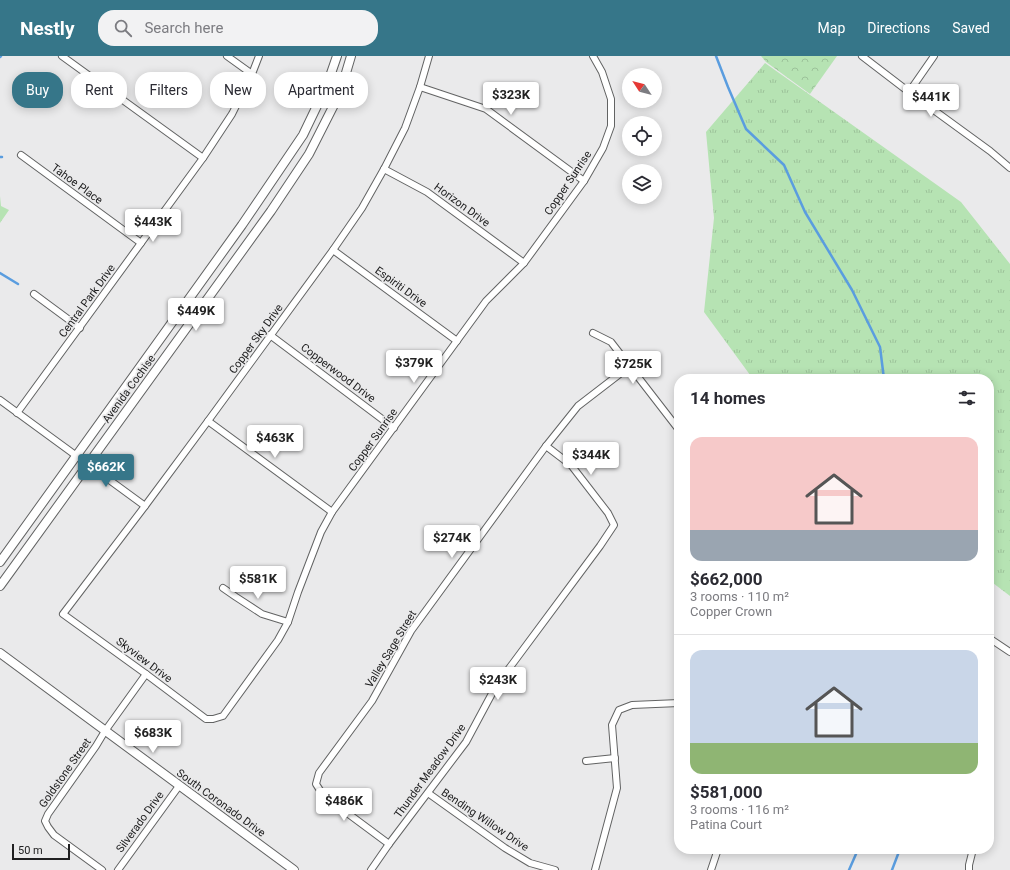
<!DOCTYPE html>
<html lang="en">
<head>
<meta charset="utf-8">
<style>
  :root { --surface:#fff; --page:#f2f2f3; --text:#2b2b33; --muted:#7c7c81; --line:#e1e1e2; --accent:#367689 }
  body { margin:0; font-family:Roboto,sans-serif; background:var(--page); color:var(--text); height:100vh; display:flex; flex-direction:column; font-size:15px; white-space:nowrap }
  * { box-sizing:border-box; margin:0 }
  p { font-size:13px; color:var(--muted) }
  .icon { flex:none; width:22px; height:22px; fill:none; stroke:currentColor; stroke-width:2; stroke-linecap:round; stroke-linejoin:round }
  .map { position:relative; flex:1; overflow:hidden }
  .panel { position:absolute; left:674px; top:318px; width:320px; height:480px; display:flex; flex-direction:column; background:var(--surface); border-radius:16px; box-shadow:0 2px 10px #0003 }
  .panel>* { flex:none }
  .top-card { position:absolute; left:12px; top:16px; width:380px; height:36px; display:flex; gap:8px }
  .needle { width:26px; rotate:306deg }
  .controls { position:absolute; left:622px; top:12px; display:grid; gap:8px }
  .controls a { display:grid; place-items:center; width:40px; height:40px; border-radius:50%; background:var(--surface); box-shadow:0 2px 10px #0003; font-size:20px }
  .scale { position:absolute; left:12px; bottom:10px; width:58px; box-sizing:border-box; padding-left:4px; border:2px solid #202021; border-top:0; font-size:11px; line-height:14px; white-space:nowrap; color:#202021; -webkit-text-stroke:3px #eaeaeb; paint-order:stroke }
  .price { position:absolute; translate:-50% -34px; padding:0 9px; border-radius:4px; background:#fff; color:#222; font-size:13px; line-height:26px; filter:drop-shadow(0 1px 2px #0008) }
  .price::after { content:''; position:absolute; left:50%; top:24px; width:12px; height:9px; margin-left:-6px; background:inherit; clip-path:polygon(0 0,100% 0,50% 100%) }
  .price.on { background:var(--accent); color:#fff }
  ul { padding:0; list-style:none }
  li { display:grid; align-content:center; gap:8px; height:212px; padding:0 16px }
  li+li { border-top:1px solid var(--line) }
  li span { display:grid; place-items:center; height:124px; border-radius:12px; color:#555 }
  li>.icon { margin-inline-start:auto }
  span .icon { width:72px; height:72px; fill:#fffc; stroke-width:1 }
  li b { font-size:17px }
  h2 { display:flex; justify-content:space-between; align-items:center; height:48px; padding:0 16px; font-size:17px }
  .chip { padding:0 14px; border-radius:16px; background:var(--surface); box-shadow:0 2px 10px #0003; font-size:14px; line-height:36px }
  .chip.on { background:var(--accent); color:#fff }
  header { display:flex; align-items:center; gap:24px; box-sizing:border-box; height:56px; padding:0 20px; background:var(--accent); color:#fff }
  header strong { font-size:19px }
  nav { display:flex; gap:22px; margin-inline-start:auto; font-size:14px }
  .search { width:280px; height:36px; background:var(--page); display:flex; align-items:center; gap:10px; box-sizing:border-box; padding:0 14px; border-radius:16px; color:var(--muted); font-size:15px }
  .map>svg:first-child { display:block }
</style>
</head>
<body>
<header>
<strong>Nestly</strong>
<div class="search"><svg class="icon" aria-label="search" viewBox="0 0 24 24"><circle cx="10" cy="10" r="6"/><path d="M15 15l6 6"/></svg>Search here</div>
<nav><a>Map</a><a>Directions</a><a>Saved</a></nav>
</header>
<div class="map">
<svg width="1010" height="814" viewBox="0 0 1010 814">
  <defs>
    <pattern id="grass-tufts" width="24" height="20" patternUnits="userSpaceOnUse"><rect width="24" height="20" fill="#b6e3b3"/><path d="M3 7l-1-3M5 7V3M7 7l1-3M15 17l-1-3M17 17v-4M19 17l1-3" fill="none" stroke="#9cc29a"/></pattern>
    <pattern id="park-crowns" width="20" height="18" patternUnits="userSpaceOnUse"><rect width="20" height="18" fill="#b6e3b3"/><path d="M2 6a3 3 0 1 1 6 0M12 15a3 3 0 1 1 6 0" fill="none" stroke="#9cc29a"/></pattern>
  </defs>
  <rect width="100%" height="100%" fill="#eaeaeb"/>
  <g fill="url(#grass-tufts)">
    <polygon points="765,7 961,146 1010,208 1010,540 989,524 989,323 753,323 704,256 714,162 706,76"/>
    <polygon points="0,140 1,150 9,154 0,167"/>
  </g>
  <polygon fill="url(#park-crowns)" points="761,0 837,0 810,38 766,6"/>
  <g fill="none" stroke-linecap="round" stroke-linejoin="round">
    <g stroke="#5a9ddf" stroke-width="2.5">
      <polyline points="716,0 728,31 746,73 784,109 805,156 852,234 880,291 884,323"/>
      <polyline points="0,1 1,0"/>
      <polyline points="0,101 2,101"/>
      <polyline points="0,217 18,228"/>
      <polyline points="849,814 856,798 857,793"/>
      <polyline points="892,814 900,793"/>
    </g>
    <defs>
      <g id="minor">
        <polyline points="62,0 203,102"/>
        <polyline points="227,0 252,18"/>
        <polyline points="429,0 420,31 405,72 384,113 362,152 333,194 208,365 145,450 63,558 146,618 206,663 213,663 223,660 278,584 288,566 298,536 321,476 332,456 486,245 524,207 584,125 603,92 611,70 611,43 602,16 593,0"/>
        <polyline points="862,0 909,36 990,95 1010,112"/>
        <polyline points="420,31 486,53 584,125"/>
        <polyline points="909,36 934,0"/>
        <polyline points="21,99 141,187"/>
        <polyline points="384,113 427,136 524,207"/>
        <polyline points="333,194 457,285"/>
        <polyline points="34,238 80,272"/>
        <polyline points="593,277 611,286 679,374"/>
        <polyline points="270,279 394,372"/>
        <polyline points="0,344 145,450"/>
        <polyline points="17,357 203,102 232,58 252,18 259,0"/>
        <polyline points="208,365 332,456"/>
        <polyline points="223,532 236,541 262,558 288,566"/>
        <polyline points="989,582 1010,596"/>
        <polyline points="586,705 615,702"/>
        <polyline points="428,737 505,792 530,807 555,814"/>
        <polyline points="389,788 323,739 316,728 319,717 372,645 411,575 546,390 578,350 630,310"/>
        <polyline points="102,814 54,779 48,771 45,765 48,758 96,690 105,675 146,618"/>
        <polyline points="118,814 179,730"/>
        <polyline points="371,814 389,788 466,686 496,630 600,490 614,469 608,457 571,409 546,390"/>
        <polyline points="595,814 617,732 612,669 619,654 632,649 679,647"/>
        <polyline points="711,814 718,793"/>
        <polyline points="969,814 969,809 973,793"/>
      </g>
      <g id="tertiary">
        <polyline points="0,506 242,169 303,79 327,29 337,0"/>
        <polyline points="0,530 271,155 309,98 340,37 351,0"/>
        <polyline points="0,597 294,814"/>
      </g>
    </defs>
    <use href="#minor" stroke="#626363" stroke-width="8"/>
    <use href="#tertiary" stroke="#626363" stroke-width="10"/>
    <use href="#minor" stroke="#fff" stroke-width="6"/>
    <use href="#tertiary" stroke="#fff" stroke-width="8"/>
  </g>
  <g text-anchor="middle" dominant-baseline="central" stroke-width="3.5" stroke-linejoin="round" paint-order="stroke">
    <g font-size="11" fill="#202021" stroke="#eaeaeb">
      <text transform="translate(568 127) rotate(-56)">Copper Sunrise</text>
      <text transform="translate(77 128) rotate(36)">Tahoe Place</text>
      <text transform="translate(462 149) rotate(36)">Horizon Drive</text>
      <text transform="translate(401 231) rotate(36)">Espiriti Drive</text>
      <text transform="translate(87 245) rotate(-54)">Central Park Drive</text>
      <text transform="translate(256 283) rotate(-54)">Copper Sky Drive</text>
      <text transform="translate(338 317) rotate(37)">Copperwood Drive</text>
      <text transform="translate(129 333) rotate(-54)">Avenida Cochise</text>
      <text transform="translate(373 384) rotate(-54)">Copper Sunrise</text>
      <text transform="translate(391 593) rotate(-59)">Valley Sage Street</text>
      <text transform="translate(144 604) rotate(37)">Skyview Drive</text>
      <text transform="translate(430 715) rotate(-54)">Thunder Meadow Drive</text>
      <text transform="translate(65 717) rotate(-55)">Goldstone Street</text>
      <text transform="translate(221 747) rotate(36)">South Coronado Drive</text>
      <text transform="translate(485 764) rotate(34)">Bending Willow Drive</text>
      <text transform="translate(140 766) rotate(-54)">Silverado Drive</text>
    </g>
  </g>
</svg>
<div class="controls">
<a><svg class="needle" viewBox="-14 -14 28 28"><path d="M0-13l5 13h-10z" fill="#e53935"/><path d="M0 13l5-13h-10z" fill="#7c7c81"/></svg></a>
<a><svg class="icon" aria-label="locate" viewBox="0 0 24 24"><circle cx="12" cy="12" r="6"/><path d="M12 2v4M12 18v4M2 12h4M18 12h4"/></svg></a>
<a><svg class="icon" aria-label="layers" viewBox="0 0 24 24"><path d="M12 4l9 5-9 5-9-5zM3 14l9 5 9-5"/></svg></a>
</div>
<div class="scale">50 m</div>
<b class="price" style="left:511px;top:60px">$323K</b>
<b class="price" style="left:931px;top:62px">$441K</b>
<b class="price" style="left:153px;top:187px">$443K</b>
<b class="price" style="left:196px;top:276px">$449K</b>
<b class="price" style="left:414px;top:328px">$379K</b>
<b class="price" style="left:633px;top:329px">$725K</b>
<b class="price" style="left:275px;top:403px">$463K</b>
<b class="price" style="left:591px;top:420px">$344K</b>
<b class="price on" style="left:106px;top:432px">$662K</b>
<b class="price" style="left:452px;top:503px">$274K</b>
<b class="price" style="left:258px;top:544px">$581K</b>
<b class="price" style="left:498px;top:645px">$243K</b>
<b class="price" style="left:153px;top:698px">$683K</b>
<b class="price" style="left:344px;top:766px">$486K</b>
<div class="top-card">
<a class="chip on">Buy</a>
<a class="chip">Rent</a>
<a class="chip">Filters</a>
<a class="chip">New</a>
<a class="chip">Apartment</a>
</div>
<section class="panel">
<h2>14 homes<svg class="icon" aria-label="filters" viewBox="0 0 24 24"><path d="M4 7h16M4 17h16"/><circle cx="9" cy="7" r="2"/><circle cx="15" cy="17" r="2"/></svg></h2>
<ul>
<li><span style="background:linear-gradient(#f6c9c9 75%,#9aa5b1 0)"><svg class="icon" aria-label="home" viewBox="0 0 24 24"><path d="M3 11l9-7 9 7M6 9v11h12V9"/></svg></span><div><b>$662,000</b><p>3 rooms · 110 m²</p><p>Copper Crown</p></div></li>
<li><span style="background:linear-gradient(#c9d6e8 75%,#8fb573 0)"><svg class="icon" aria-label="home" viewBox="0 0 24 24"><path d="M3 11l9-7 9 7M6 9v11h12V9"/></svg></span><div><b>$581,000</b><p>3 rooms · 116 m²</p><p>Patina Court</p></div></li>
</ul>
</section>
</div>
</body>
</html>
